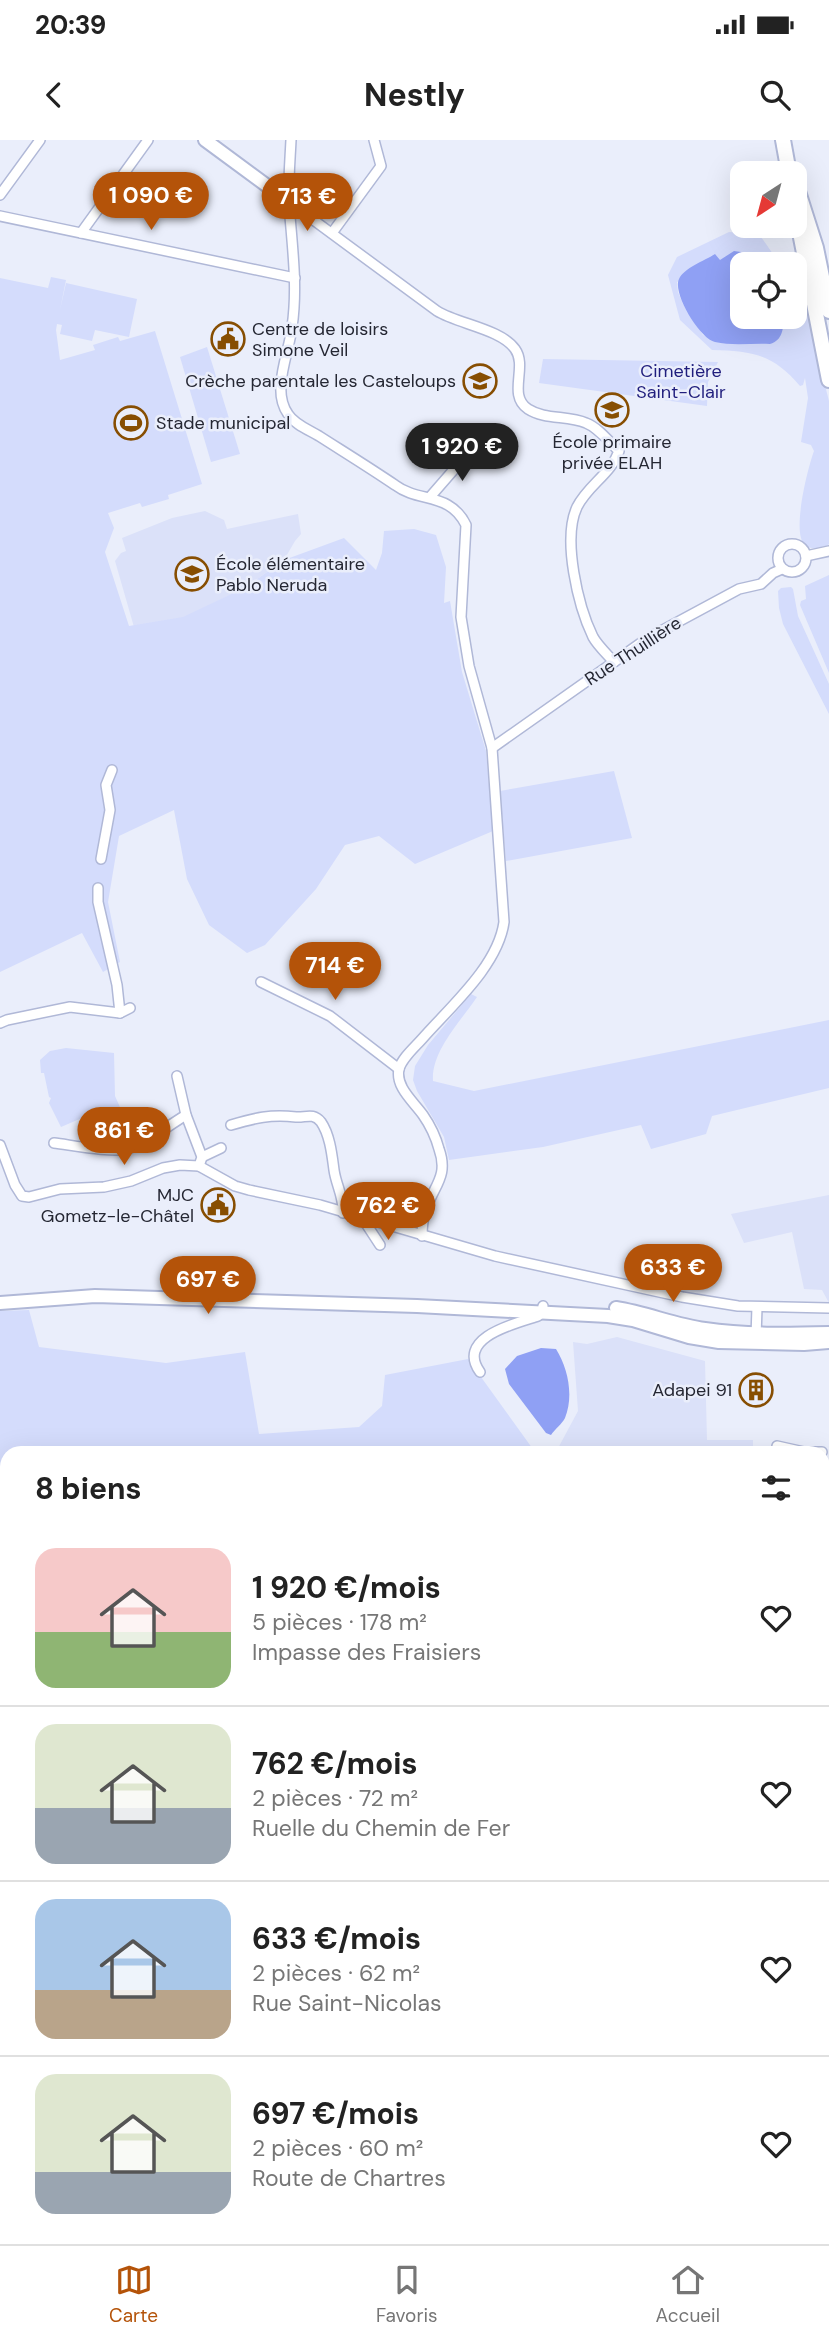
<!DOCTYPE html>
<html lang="fr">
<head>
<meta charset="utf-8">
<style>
  :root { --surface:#fff; --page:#f2f2f2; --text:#222; --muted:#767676; --line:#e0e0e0; --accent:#b45309 }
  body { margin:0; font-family:"DM Sans",sans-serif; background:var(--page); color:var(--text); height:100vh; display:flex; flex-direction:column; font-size:26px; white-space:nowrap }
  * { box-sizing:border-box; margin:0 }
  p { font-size:23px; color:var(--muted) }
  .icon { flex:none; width:38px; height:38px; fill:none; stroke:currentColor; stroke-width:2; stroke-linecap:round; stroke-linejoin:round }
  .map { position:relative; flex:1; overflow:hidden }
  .panel { position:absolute; left:0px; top:1306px; width:830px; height:800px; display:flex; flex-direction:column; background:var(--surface); border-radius:21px 21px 0 0; box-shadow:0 7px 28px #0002 }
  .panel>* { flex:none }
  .needle { width:46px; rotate:216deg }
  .fabs { position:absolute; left:730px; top:21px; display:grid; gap:14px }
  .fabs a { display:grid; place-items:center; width:77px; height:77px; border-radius:14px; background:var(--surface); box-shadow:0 7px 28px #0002; font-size:35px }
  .price { position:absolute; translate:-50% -60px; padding:0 16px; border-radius:24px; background:var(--accent); color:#fff; font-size:23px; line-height:46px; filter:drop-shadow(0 2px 4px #0008) }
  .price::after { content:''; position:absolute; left:50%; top:42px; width:21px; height:16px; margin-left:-10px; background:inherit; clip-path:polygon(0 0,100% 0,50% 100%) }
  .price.current { background:#222; color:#fff }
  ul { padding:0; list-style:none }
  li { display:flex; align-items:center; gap:21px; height:175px; padding:0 35px }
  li+li { border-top:2px solid var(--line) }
  li span { display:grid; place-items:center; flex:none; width:196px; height:140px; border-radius:21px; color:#555 }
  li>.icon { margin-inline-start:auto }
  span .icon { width:84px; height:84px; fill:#fffc; stroke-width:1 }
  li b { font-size:30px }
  h2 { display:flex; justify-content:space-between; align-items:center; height:84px; padding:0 35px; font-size:30px }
  .status { display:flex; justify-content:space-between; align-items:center; height:49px; padding:0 35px; background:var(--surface); direction:ltr }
  .status svg { height:19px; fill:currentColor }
  header { display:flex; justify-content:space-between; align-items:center; height:91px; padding:0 35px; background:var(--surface); font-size:32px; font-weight:700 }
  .tabs { display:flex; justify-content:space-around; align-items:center; height:98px; border-top:2px solid var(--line); background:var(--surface); font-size:19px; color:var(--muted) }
  .tabs a { display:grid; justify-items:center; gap:4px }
  .tabs .current { color:var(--accent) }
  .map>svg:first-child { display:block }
</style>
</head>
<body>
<div class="status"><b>20:39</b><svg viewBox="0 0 49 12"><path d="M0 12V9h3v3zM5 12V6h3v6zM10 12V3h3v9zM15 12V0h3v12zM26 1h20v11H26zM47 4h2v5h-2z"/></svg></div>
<header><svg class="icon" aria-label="back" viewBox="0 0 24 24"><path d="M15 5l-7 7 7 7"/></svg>Nestly<svg class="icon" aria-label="search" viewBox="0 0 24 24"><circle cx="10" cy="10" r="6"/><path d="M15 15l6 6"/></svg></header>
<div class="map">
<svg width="829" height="2104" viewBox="0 0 829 2104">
  <rect width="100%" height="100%" fill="#eaeefb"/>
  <g fill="#dbe1f9">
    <polygon points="205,371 224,380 227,389 298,374 301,394 295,401 284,420 246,447 183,478 134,487 115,421 121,413 126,411 122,398 172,378"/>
    <polygon points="829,1055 829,1163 822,1150 804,1149 792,1092 744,1103 731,1074"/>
    <polygon points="617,1197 705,1221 707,1300 753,1300 753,1312 556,1312 578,1271 573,1202 587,1204"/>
  </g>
  <g fill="#d4dcfc">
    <path d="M729 92 759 94 780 124H753L748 117 720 120 677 142 678 152 683 164 703 195C745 207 744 204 783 186L784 177H794L795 145 801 154H807L819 222 829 261V404L827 406C820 407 812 411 805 405 791 394 808 327 814 311L811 305 801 302 808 258 805 238 803 245 800 246C773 214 752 211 712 210L680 180 668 135 677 117Z"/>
    <polygon points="51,137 66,140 60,170 66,143 137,159 129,197 95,190 92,201 60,194 62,185 57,184 56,190 60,220 95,210 93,205 118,197 120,201 155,191 202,344 168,355 169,359 142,367 140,363 108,373 114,388 105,412 129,486 183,477 246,447 284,420 344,398 376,430 382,413 384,391 414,389 436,395 446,427 444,463 450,461 462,532 486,611 493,691 415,724 379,696 345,705 316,749 265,805 247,813 209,785 187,739 174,670 119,696 108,762 120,822 103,832 82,793 0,832 0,138 48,148"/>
    <polygon points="207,207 240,314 211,322 180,217"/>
    <polygon points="543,219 718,222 708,242 707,266 539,243"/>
    <polygon points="829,435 829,533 800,465 801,461 806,459 805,446"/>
    <polygon points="791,447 793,449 798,476 829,544 829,574 783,484 779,468 778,451 781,448"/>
    <polygon points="614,631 632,698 506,721 500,651"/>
    <path d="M471 854 477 857C461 881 431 911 433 941L474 951 829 880V948L712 976 706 994 651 1009 641 985 543 1007 449 1020 444 997 417 951 413 940 415 926 428 905Z"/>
    <polygon points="66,908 114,913 115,956 136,1003 119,1007 102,1004 89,975 61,987 49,963 51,958 49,957 44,933 41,933 40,920 50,911"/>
    <polygon points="29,1170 39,1207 166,1223 245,1212 259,1294 359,1287 382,1266 385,1235 468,1219 535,1312 7,1312 7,1695 0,1699 0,1171"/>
    <polygon points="0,2005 7,2005 7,2098 397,2098 399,2104 0,2104"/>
  </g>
  <g fill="#8fa0f4">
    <path d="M734 111 741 112 753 124H742V177H784C783 189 783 200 770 204 753 203 732 206 715 202 700 199 672 153 679 139 684 128 704 121 715 114L720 120Z"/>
    <path d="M541 1208 556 1209C568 1228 574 1256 565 1278 562 1284 555 1289 551 1295L546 1293 509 1244 505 1229 517 1216Z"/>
  </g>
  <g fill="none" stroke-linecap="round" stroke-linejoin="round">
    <g stroke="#8fa0f4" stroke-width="2.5">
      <polyline points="822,1877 829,1876"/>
      <polyline points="0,2095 7,2094"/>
      <polyline points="61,2098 73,2103 217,2098"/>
    </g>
    <defs>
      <g id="street">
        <path d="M291 0C290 21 288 43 289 64 292 105 298 146 292 187 289 214 271 250 288 274 294 284 309 290 319 296 344 312 370 328 395 345 419 363 450 352 466 385L461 477 469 526 492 608 504 782C498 826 450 867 422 899 415 907 402 918 399 929 395 947 414 962 423 975 430 985 436 998 439 1009 449 1037 433 1046 426 1070 423 1078 422 1087 422 1096"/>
        <polyline points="0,55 40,0"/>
        <path d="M289 62 437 171C458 184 501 189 515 209 528 227 507 255 528 269 545 280 568 275 586 283 599 288 609 302 619 311 611 334 588 345 577 367 562 399 578 466 593 497 598 506 607 514 614 522"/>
        <polyline points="0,76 295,138"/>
        <polyline points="81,93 148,0"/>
        <polyline points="332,93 381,26 374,0"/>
        <polyline points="430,357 477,303 493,319"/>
        <circle cx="792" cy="418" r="14"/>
        <polyline points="806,416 829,411"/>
        <polyline points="492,608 648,498 739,449 761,444 773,433 782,429"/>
        <polyline points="101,719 110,670 106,645 112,630"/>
        <polyline points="98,748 98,762 117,845 120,873"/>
        <polyline points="261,842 330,876 399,929"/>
        <polyline points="0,883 7,880 70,867 120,873 130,868"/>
        <polyline points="177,936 186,975 202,1017 199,1026"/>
        <path d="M231 985C255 978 270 974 296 977 305 978 313 972 321 982 330 995 332 1015 334 1030 336 1045 344 1057 343 1073"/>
        <path d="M54 1003C71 1005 112 1013 127 1009 149 1002 166 987 186 975"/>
        <polyline points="0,1005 15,1045 22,1056 29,1057 60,1049 104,1047 131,1041 163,1028 180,1025 199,1026 235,1046 249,1050 320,1065 495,1116 682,1157 738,1166 829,1168"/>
        <polyline points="202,1017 221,1008"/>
        <polyline points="363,1079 380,1105"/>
        <polyline points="756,1197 757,1167"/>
        <path d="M480 1232C455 1197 517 1183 538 1176L542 1173 543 1166"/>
        <polyline points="777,1306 804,1312 822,1312"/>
        <polyline points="822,1470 829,1468"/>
        <polyline points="822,1805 829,1814"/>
      </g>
      <g id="secondary">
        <polyline points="205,0 289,62"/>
        <polyline points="0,1163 95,1156 417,1166 608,1176 633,1180 689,1197 719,1202 804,1204 829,1202"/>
        <path d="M616 1168C647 1173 675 1185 705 1189 746 1195 788 1194 829 1193"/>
      </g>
      <g id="primary">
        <polyline points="783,0 789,33"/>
        <polyline points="794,39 816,108 829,171"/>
        <polyline points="794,62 829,240"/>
      </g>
    </defs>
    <use href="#street" stroke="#b0b8d7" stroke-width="12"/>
    <use href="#secondary" stroke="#b0b8d7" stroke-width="16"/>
    <use href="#primary" stroke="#b0b8d7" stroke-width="18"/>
    <use href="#street" stroke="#fff" stroke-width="9"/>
    <use href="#secondary" stroke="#fff" stroke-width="12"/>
    <use href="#primary" stroke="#fff" stroke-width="14"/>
  </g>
  <defs>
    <symbol id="civic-ring" viewBox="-11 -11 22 22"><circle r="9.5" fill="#eaeefb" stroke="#874e02" stroke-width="1.5"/><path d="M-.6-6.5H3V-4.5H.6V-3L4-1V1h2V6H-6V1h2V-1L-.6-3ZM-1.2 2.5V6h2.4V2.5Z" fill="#874e02"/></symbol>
    <symbol id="school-ring" viewBox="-11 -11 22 22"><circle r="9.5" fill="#eaeefb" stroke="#874e02" stroke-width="1.5"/><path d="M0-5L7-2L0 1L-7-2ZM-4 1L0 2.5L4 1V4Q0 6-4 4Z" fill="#874e02"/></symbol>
    <symbol id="stadium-ring" viewBox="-11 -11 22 22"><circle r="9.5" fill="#eaeefb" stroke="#874e02" stroke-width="1.5"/><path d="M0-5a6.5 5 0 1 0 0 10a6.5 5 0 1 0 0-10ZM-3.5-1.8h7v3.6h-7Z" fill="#874e02"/></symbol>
    <symbol id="building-ring" viewBox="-11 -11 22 22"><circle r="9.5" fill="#eaeefb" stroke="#874e02" stroke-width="1.5"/><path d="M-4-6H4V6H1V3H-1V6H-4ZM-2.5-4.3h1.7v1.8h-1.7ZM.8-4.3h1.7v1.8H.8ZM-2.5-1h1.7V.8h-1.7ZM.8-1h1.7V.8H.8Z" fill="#874e02"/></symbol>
  </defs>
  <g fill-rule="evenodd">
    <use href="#civic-ring" x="209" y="180" width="38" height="38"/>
    <use href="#school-ring" x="461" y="222" width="38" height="38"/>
    <use href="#school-ring" x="593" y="251" width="38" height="38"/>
    <use href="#stadium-ring" x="112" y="264" width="38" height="38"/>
    <use href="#school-ring" x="173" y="415" width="38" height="38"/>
    <use href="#civic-ring" x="199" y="1046" width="38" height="38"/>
    <use href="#building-ring" x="737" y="1231" width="38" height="38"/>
  </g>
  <g text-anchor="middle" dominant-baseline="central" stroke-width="5" stroke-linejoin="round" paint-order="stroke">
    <g font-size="18" fill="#252733" stroke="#eaeefb" text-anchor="start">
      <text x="252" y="189">Centre de loisirs<tspan x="252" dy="21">Simone Veil</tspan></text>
      <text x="456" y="241" text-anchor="end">Crèche parentale les Casteloups</text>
      <text x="156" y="283">Stade municipal</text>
      <text x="612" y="302" text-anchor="middle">École primaire<tspan x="612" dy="21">privée ELAH</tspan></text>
      <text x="216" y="424">École élémentaire<tspan x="216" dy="21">Pablo Neruda</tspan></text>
      <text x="194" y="1055" text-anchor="end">MJC<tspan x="194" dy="21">Gometz-le-Châtel</tspan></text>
      <text x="732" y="1250" text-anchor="end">Adapei 91</text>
    </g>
    <g font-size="18" fill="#201e7d" stroke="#eaeefb">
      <text x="681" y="231">Cimetière<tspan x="681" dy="21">Saint-Clair</tspan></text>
    </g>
    <g font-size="18" fill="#252733" stroke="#eaeefb">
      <text transform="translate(633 511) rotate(-33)">Rue Thuillière</text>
    </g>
  </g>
</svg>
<div class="fabs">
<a><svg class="needle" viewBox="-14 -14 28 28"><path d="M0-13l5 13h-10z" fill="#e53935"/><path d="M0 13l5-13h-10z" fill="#767676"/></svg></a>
<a><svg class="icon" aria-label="locate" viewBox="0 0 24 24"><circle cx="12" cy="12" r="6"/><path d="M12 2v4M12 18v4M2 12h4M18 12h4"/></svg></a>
</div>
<b class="price" style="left:151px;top:92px">1 090 €</b>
<b class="price" style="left:307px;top:93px">713 €</b>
<b class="price current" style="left:462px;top:343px">1 920 €</b>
<b class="price" style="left:335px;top:862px">714 €</b>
<b class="price" style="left:124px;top:1027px">861 €</b>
<b class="price" style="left:388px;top:1102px">762 €</b>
<b class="price" style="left:673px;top:1164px">633 €</b>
<b class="price" style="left:208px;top:1176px">697 €</b>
<section class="panel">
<h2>8 biens<svg class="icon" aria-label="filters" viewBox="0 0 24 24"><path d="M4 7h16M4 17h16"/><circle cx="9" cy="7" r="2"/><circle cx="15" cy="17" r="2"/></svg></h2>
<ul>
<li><span style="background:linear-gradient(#f6c9c9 60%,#8fb573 0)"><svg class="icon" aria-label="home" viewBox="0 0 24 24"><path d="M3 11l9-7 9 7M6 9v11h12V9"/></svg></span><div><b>1 920 €/mois</b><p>5 pièces · 178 m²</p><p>Impasse des Fraisiers</p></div><svg class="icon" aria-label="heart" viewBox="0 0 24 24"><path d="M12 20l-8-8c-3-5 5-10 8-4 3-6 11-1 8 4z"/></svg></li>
<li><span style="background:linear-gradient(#dfe7d0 60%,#9aa5b1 0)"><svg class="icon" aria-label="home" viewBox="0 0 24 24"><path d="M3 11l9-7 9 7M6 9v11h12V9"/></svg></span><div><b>762 €/mois</b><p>2 pièces · 72 m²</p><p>Ruelle du Chemin de Fer</p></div><svg class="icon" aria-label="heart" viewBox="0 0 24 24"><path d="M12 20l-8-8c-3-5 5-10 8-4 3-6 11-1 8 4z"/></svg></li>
<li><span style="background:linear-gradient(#a9c7e8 65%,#b9a48a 0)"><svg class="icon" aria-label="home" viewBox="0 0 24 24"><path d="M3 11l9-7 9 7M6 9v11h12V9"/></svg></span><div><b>633 €/mois</b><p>2 pièces · 62 m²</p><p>Rue Saint-Nicolas</p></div><svg class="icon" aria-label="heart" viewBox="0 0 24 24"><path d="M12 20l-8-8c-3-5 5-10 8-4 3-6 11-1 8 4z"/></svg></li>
<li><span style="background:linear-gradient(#dfe7d0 70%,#9aa5b1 0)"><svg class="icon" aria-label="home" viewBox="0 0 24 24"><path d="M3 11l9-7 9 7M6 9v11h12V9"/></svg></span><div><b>697 €/mois</b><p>2 pièces · 60 m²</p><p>Route de Chartres</p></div><svg class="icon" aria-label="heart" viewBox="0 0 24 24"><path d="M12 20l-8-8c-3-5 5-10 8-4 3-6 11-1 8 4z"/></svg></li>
</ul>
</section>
</div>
<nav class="tabs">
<a class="current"><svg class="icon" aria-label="map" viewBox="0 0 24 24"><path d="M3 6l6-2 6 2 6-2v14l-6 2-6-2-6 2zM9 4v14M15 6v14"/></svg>Carte</a>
<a><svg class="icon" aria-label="saved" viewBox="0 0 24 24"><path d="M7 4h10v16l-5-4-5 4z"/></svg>Favoris</a>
<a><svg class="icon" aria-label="home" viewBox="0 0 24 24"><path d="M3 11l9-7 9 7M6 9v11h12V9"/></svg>Accueil</a>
</nav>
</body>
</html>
